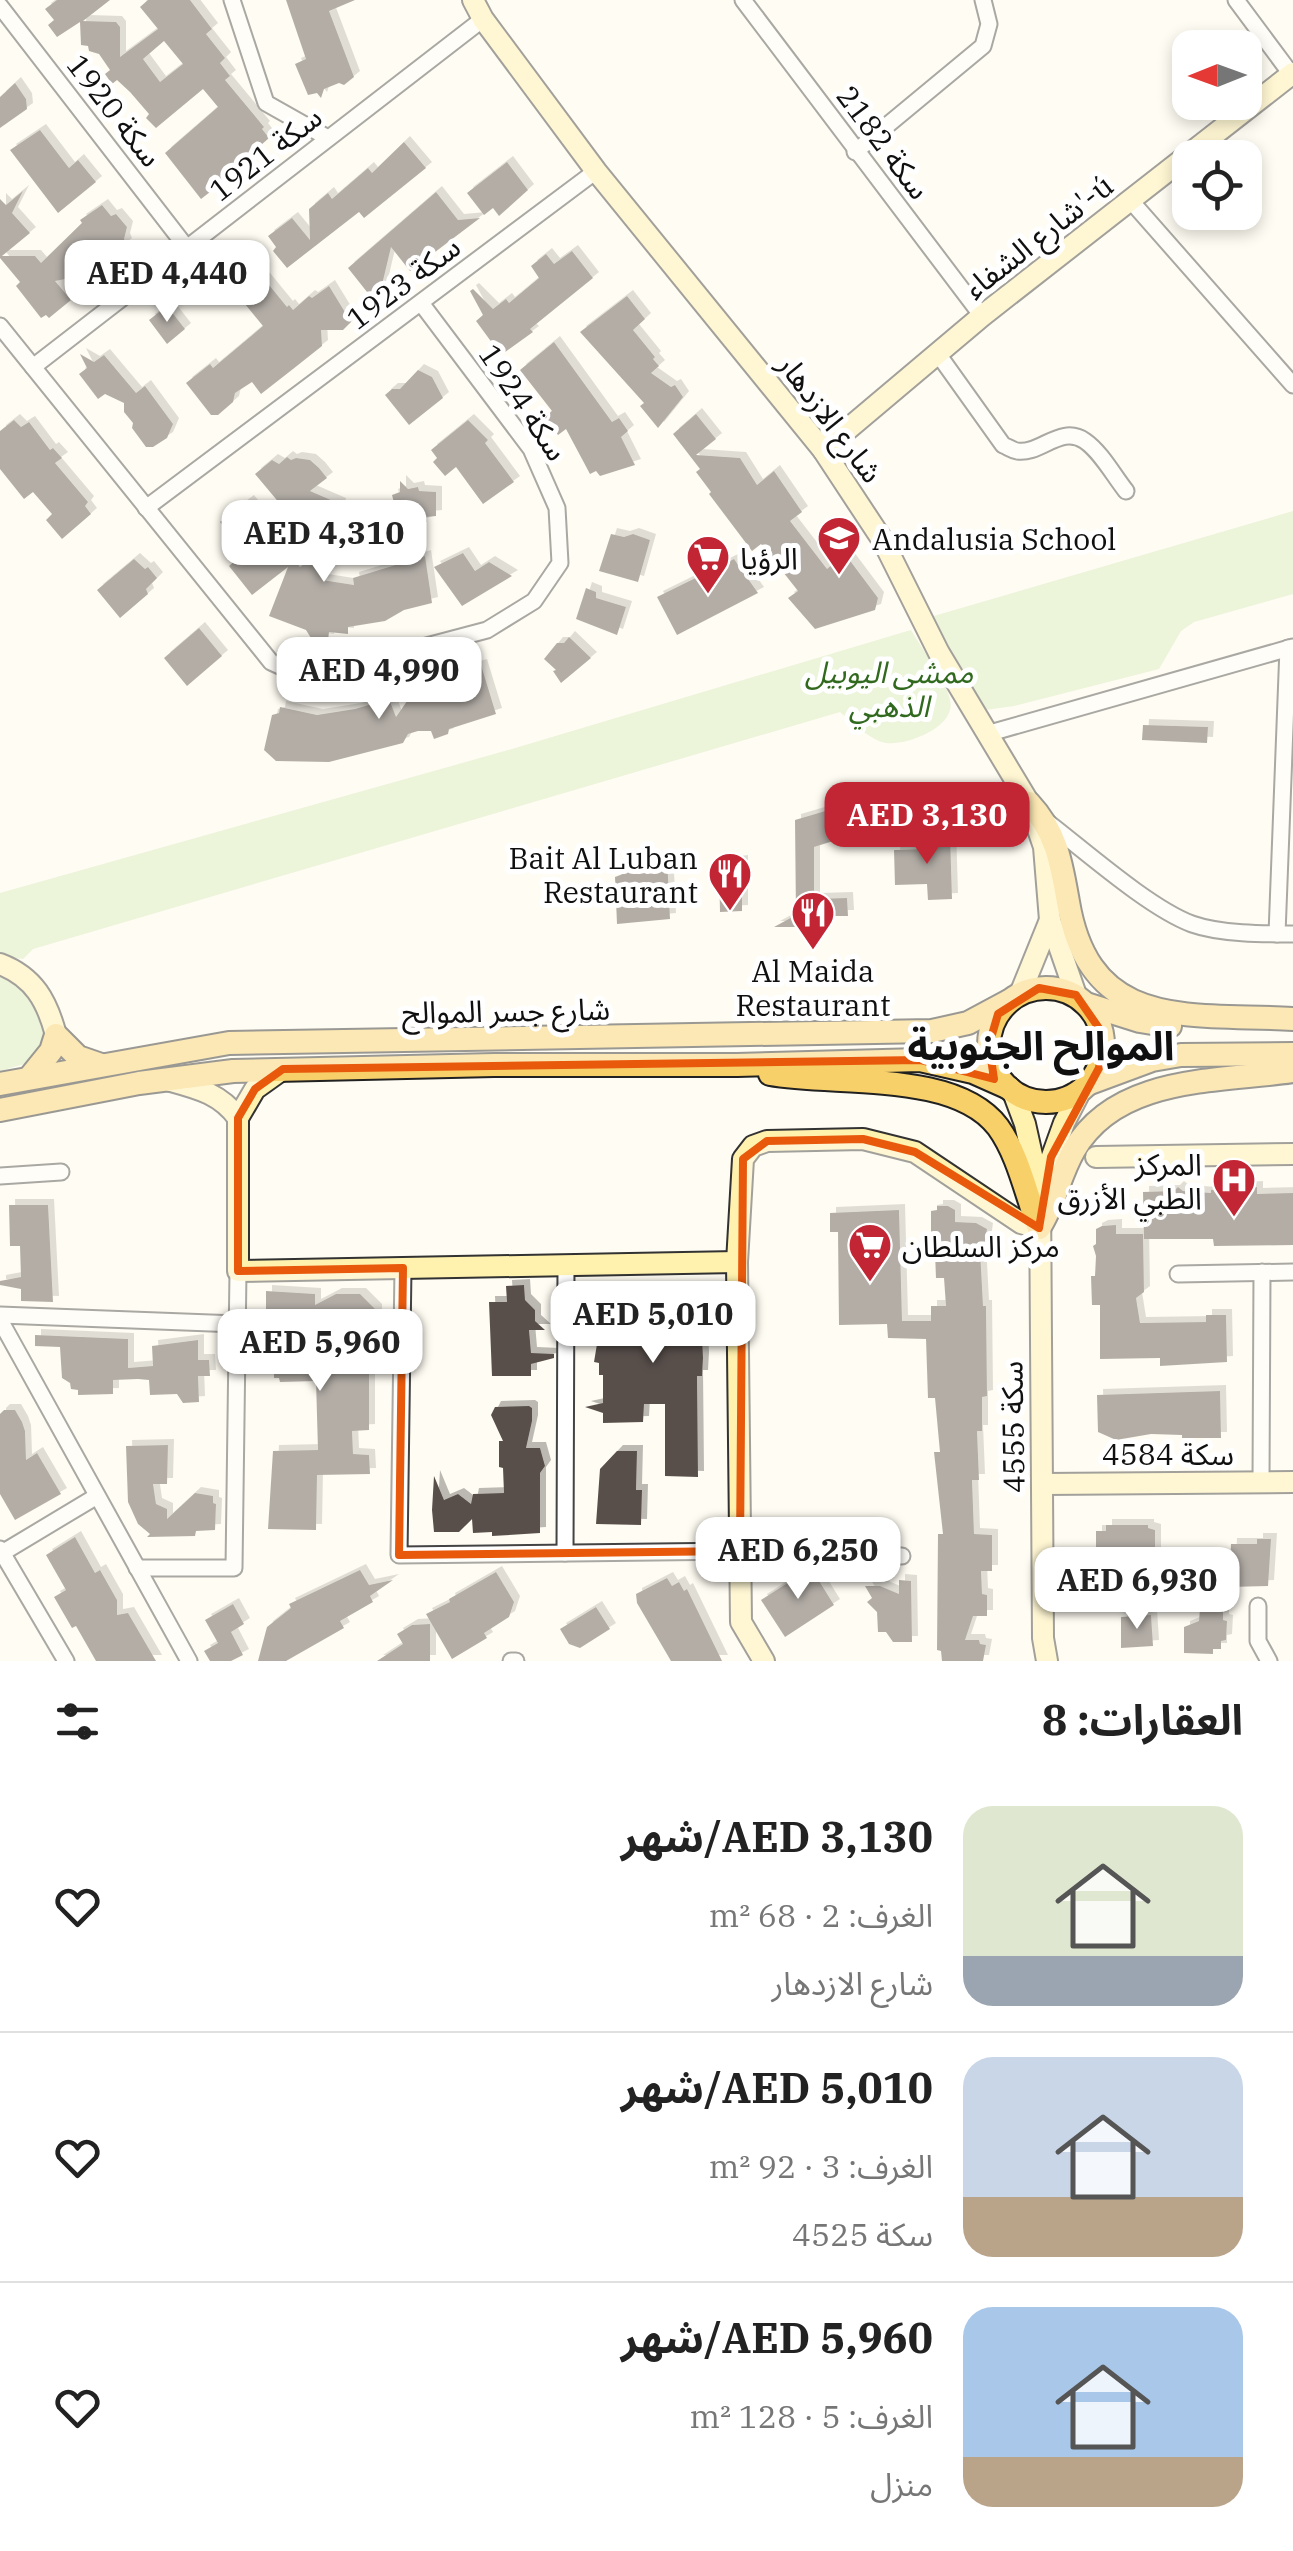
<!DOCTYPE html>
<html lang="ar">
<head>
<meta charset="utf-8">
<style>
  :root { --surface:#fff; --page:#f6f6f6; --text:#222; --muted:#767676; --line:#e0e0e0; --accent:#c22634 }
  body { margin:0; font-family:"IBM Plex Serif","Noto Sans Arabic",serif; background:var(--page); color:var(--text); direction:rtl; height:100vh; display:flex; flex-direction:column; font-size:38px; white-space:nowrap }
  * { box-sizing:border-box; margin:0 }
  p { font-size:32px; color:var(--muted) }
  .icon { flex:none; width:55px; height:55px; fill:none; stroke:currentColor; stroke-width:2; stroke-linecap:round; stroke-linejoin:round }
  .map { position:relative; height:1661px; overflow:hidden; direction:ltr }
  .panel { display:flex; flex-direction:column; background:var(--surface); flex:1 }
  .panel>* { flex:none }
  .needle { width:65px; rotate:269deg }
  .buttons { position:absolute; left:1172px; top:30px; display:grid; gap:20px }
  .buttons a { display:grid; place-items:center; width:90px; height:90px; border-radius:20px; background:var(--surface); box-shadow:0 5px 15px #0003; font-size:50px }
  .price { position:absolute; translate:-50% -85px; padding:0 22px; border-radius:20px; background:#fff; color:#222; font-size:32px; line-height:65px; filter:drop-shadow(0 2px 5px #0008) }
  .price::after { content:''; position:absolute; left:50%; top:60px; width:30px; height:22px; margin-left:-15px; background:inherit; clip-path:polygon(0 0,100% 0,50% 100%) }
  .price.selected { background:var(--accent); color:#fff }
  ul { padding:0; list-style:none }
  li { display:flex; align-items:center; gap:30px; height:250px; padding:0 50px }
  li+li { border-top:2px solid var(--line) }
  li span { display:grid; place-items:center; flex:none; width:280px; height:200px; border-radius:30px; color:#555 }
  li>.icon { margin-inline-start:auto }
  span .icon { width:120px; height:120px; fill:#fffc; stroke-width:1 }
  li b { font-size:42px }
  h2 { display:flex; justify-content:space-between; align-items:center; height:120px; padding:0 50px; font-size:42px }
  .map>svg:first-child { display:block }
</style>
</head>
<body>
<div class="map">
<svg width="1293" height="1661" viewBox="0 0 1293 1661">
  <defs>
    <filter id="shadow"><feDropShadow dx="6" dy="-6" stdDeviation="0" flood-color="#0004"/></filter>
  </defs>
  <rect width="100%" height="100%" fill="#fffcf3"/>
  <g fill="#d6eabc">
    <polygon points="1293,511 1293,594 1194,622 1181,631 1159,669 1014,706 985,710 927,618"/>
    <path d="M911 630C922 649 946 680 950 700 957 727 906 746 886 743 870 740 852 722 840 712L33 949 23 959 0 956V893L512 749Z"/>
    <polygon points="0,973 42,1004 46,1040 38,1060 0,1071"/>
  </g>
  <g fill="#59504c" fill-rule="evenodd" filter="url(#shadow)">
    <path d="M57 0H110L83 21 116 22 120 27V57L158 29 140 7 148 0H190L212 29 206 34 225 58 220 63 230 76 225 80 264 127 262 129 269 138 252 153 255 157 201 199 165 153 218 107 203 89 156 128 146 118 149 114 130 92 117 80 112 84 105 74 110 70 99 54 89 51 88 46 81 45 80 22 57 37 48 25 54 20 45 9ZM164 41 183 64 160 82 143 59Z"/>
    <polygon points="286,0 355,0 329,11 354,77 344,85 339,83 324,89 321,98 317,93 308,95 295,64 306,59"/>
    <polygon points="15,83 26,99 27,109 0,128 0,97"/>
    <polygon points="40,130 69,168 78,160 96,182 58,213 10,150"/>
    <polygon points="404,142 426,168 364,218 359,212 287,268 273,251 276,247 268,236 292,218 310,240 309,209 328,193 332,199 368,168 372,173"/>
    <polygon points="507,162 528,190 499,216 493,208 484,215 467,193"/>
    <polygon points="23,191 12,213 30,233 2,256 35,256 41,263 82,223 80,220 102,205 111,216 116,214 127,227 124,239 126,244 110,256 107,254 84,279 81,276 55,281 71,300 49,318 46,315 41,318 16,286 20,282 0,258 0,199 6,205"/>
    <polygon points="436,192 458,220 480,218 410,271 391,247 381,289 371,297 348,268"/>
    <polygon points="572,251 593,278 530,329 533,332 501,355 476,321 483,315 470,291 473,289 493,309 506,299 509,303 539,278 531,266 546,254 554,264"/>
    <polygon points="242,252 287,307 289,305 293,310 309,296 312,298 329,286 351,322 343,330 321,330 322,346 293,369 261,394 252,382 235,393 233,402 218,415 211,415 186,383 210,364 213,368 263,326 218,271"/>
    <polygon points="627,296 645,319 633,330 655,357 653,359 659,366 651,373 671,387 675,385 683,397 658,428 640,406 644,403 580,332"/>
    <polygon points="167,306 185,329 167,344 149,320"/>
    <polygon points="554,342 612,422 619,418 628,431 621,437 635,465 600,476 596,471 590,474 566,429 558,435 544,418 552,411 520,370"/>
    <polygon points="80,354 94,362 104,355 136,393 145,386 173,424 167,438 153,447 146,447 132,428 133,423 124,412 124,403 105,394 98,399 79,374 87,368"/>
    <polygon points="418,370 432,377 443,398 409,425 385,395 392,389 400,389"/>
    <polygon points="696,414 716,439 696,455 740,458 757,485 774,471 802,512 790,521 827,569 845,554 878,598 875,610 815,629 788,598 798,591 761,544 752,551 709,494 711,492 696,472 700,469 673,434"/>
    <polygon points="14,420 21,427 29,422 50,450 53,448 62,458 55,463 88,502 85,506 91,514 62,539 46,520 52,514 33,492 24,499 0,469 0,431"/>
    <polygon points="468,420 488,440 485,443 514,482 483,504 456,467 445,476 433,462 437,458 431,450"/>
    <polygon points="287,457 291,460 296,458 310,460 319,468 327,478 310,491 340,504 339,508 345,510 336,533 331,533 322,554 301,529 303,522 289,509 286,511 255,474 272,460 279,464"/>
    <polygon points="400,481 408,489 418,487 419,491 436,492 436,516 426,517 427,522 401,530 392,495 400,492"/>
    <polygon points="248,501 265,522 239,544 274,545 280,542 300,567 308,561 325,572 322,580 354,585 353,578 425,556 432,603 404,610 385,621 348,627 348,634 329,632 328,640 311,638 306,630 269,616 288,567 252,595 229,566 245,552 220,522"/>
    <polygon points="611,534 624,537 633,534 650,540 638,582 599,571"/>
    <polygon points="463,553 475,571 489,562 512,576 462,606 434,567"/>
    <polygon points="134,559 145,569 148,567 157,578 146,589 148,594 120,618 97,590"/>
    <polygon points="734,559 758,593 677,635 657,597"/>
    <polygon points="586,588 596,592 596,598 626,607 617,635 576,619"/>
    <polygon points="199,628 222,656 187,686 164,658"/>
    <polygon points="569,637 591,658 561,683 553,671 556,670 544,659 557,643 564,643"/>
    <polygon points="481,665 496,714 449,729 448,734 434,739 431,731 418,731 408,734 403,743 329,762 276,761 264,750 272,715 279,713 280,707 317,715 355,709 389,699 396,717 414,691 451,680 449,674"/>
    <polygon points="1143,725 1208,727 1207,743 1142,740"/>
    <polygon points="876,796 884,816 851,825 849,836 814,847 814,899 847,898 848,916 808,916 808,927 774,927 796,915 795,820"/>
    <polygon points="927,835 950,835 952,899 928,900 927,884 895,885 894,850 927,849"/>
    <polygon points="667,857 670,919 617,924 615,877"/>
    <polygon points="742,861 742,911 720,912 719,864"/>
    <polygon points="1178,1187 1183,1191 1211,1193 1211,1190 1257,1187 1257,1194 1293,1193 1293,1245 1214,1246 1213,1239 1144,1239 1143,1192 1174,1191"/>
    <polygon points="9,1205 48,1205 53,1302 21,1301 21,1289 0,1285 0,1281 21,1277 20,1246 10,1246"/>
    <polygon points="937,1206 948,1206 955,1210 955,1222 976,1223 987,1229 984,1250 980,1250 983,1306 986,1306 987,1396 982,1397 982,1431 977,1431 979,1480 972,1480 974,1534 992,1535 992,1571 981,1571 982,1594 987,1595 987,1616 973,1616 965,1640 979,1640 980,1644 986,1645 983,1661 942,1661 941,1651 937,1650 938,1534 943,1534 934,1452 940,1452 935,1398 928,1398 926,1339 888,1338 887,1324 839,1325 838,1232 830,1232 830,1213 899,1210 902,1321 931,1321 931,1306 946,1306 944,1278 936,1278 935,1253 931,1250 931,1211 937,1210"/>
    <polygon points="1116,1225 1116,1234 1143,1234 1144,1292 1136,1298 1140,1323 1206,1322 1206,1315 1226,1315 1227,1362 1160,1366 1160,1358 1100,1359 1100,1305 1092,1305 1091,1276 1095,1276 1096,1256 1093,1246 1096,1244 1096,1229 1102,1226"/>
    <polygon points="524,1285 525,1300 535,1310 535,1321 545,1330 529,1330 531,1353 554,1354 554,1358 531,1364 531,1376 492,1376 489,1302 507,1302 506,1286"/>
    <polygon points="266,1291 315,1294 315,1305 336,1294 360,1294 376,1310 376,1320 372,1321 371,1329 372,1345 369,1346 369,1430 352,1431 353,1454 369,1455 370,1474 317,1475 316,1530 268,1529 273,1451 318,1450 316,1381 280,1382 279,1378 274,1378 274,1330 266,1330"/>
    <polygon points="698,1291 702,1312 698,1313 697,1337 702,1337 703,1358 702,1376 697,1376 698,1477 665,1476 665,1404 644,1404 643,1422 603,1423 603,1413 585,1407 603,1403 603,1375 599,1375 599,1363 594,1362 598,1338 602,1338 601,1315 577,1308 601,1304 601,1292"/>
    <polygon points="35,1335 128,1339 128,1368 153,1366 152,1346 198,1340 198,1360 209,1360 210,1376 198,1376 199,1402 183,1403 177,1394 150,1395 149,1380 138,1379 113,1380 113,1394 78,1395 78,1390 71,1389 70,1383 62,1378 60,1347 35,1346"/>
    <polygon points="1220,1391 1221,1438 1182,1438 1182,1435 1151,1434 1116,1440 1098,1432 1097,1395"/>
    <polygon points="529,1406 532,1408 532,1421 526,1448 540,1448 545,1466 540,1473 540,1533 492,1536 492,1532 473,1533 472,1519 459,1532 434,1532 432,1510 434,1476 444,1500 458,1494 471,1504 473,1494 504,1493 503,1468 499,1467 499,1441 503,1441 491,1415 495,1407"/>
    <polygon points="4,1410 15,1410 22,1422 25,1431 26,1460 37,1453 61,1494 15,1520 0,1494 0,1414"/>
    <polygon points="168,1445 167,1484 153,1484 156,1504 167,1509 167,1519 195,1493 213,1496 213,1503 216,1504 215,1530 196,1531 195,1536 147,1537 150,1534 138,1524 128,1502 126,1446"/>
    <polygon points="617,1451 637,1451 636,1490 642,1490 641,1525 596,1524 600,1469"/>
    <polygon points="1106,1525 1148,1525 1148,1528 1155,1530 1155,1556 1096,1555 1096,1531 1106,1531"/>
    <polygon points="75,1537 95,1573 100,1570 117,1600 117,1615 128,1613 156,1661 96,1661 76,1626 72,1628 54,1597 66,1590 46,1555"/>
    <polygon points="1257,1539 1271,1539 1268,1586 1229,1587 1231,1544 1257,1544"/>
    <polygon points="811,1568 834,1605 785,1637 761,1600"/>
    <polygon points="360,1570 369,1585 393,1580 370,1596 373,1602 340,1621 344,1628 286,1661 258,1661 267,1627 291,1608 289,1604"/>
    <polygon points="496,1572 514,1602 509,1617 484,1633 487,1638 452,1659 426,1614 450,1602 449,1599"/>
    <polygon points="667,1578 672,1586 679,1582 684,1591 687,1589 722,1661 671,1661 637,1603 636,1594"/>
    <polygon points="899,1580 911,1581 912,1642 893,1642 886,1632 878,1632 877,1612 867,1602 872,1598 865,1586 880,1586 899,1594"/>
    <polygon points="233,1604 244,1624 231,1632 243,1655 231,1661 210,1661 204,1651 218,1643 205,1620"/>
    <polygon points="596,1607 610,1629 580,1648 569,1644 560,1629"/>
    <polygon points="1200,1609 1223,1610 1223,1620 1227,1621 1226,1640 1221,1641 1221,1649 1213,1649 1213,1654 1184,1653 1184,1627 1199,1621"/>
    <polygon points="1151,1615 1153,1646 1121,1648 1121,1617"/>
    <polygon points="430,1624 430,1661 377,1661 403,1644 397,1634 412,1625"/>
  </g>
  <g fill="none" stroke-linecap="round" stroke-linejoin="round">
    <defs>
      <g id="street">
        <polyline points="232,0 266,103 328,138"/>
        <polyline points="743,0 982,316"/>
        <polyline points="1236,0 1291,74"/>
        <polyline points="0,6 187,248"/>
        <polyline points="855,152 983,46 989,24 983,0"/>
        <polyline points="1131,201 1293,385"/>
        <polyline points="0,326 271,662 295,673 336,670 487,630 534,601 560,563 557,508 531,449 421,303"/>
        <path d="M938 354 1003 445C1008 447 1012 450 1017 451 1040 455 1061 424 1085 441 1101 452 1114 476 1126 491"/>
        <polyline points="33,367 483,19"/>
        <polyline points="146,508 596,171"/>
        <polyline points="990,733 1293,647"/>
        <path d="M1046 821C1084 850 1149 908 1192 924 1220 934 1264 934 1293 934"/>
        <polyline points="1277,934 1288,648"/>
        <polyline points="0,1176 61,1172"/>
        <polyline points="403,1268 399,1555 740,1551 902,1556"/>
        <polyline points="1178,1274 1293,1272"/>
        <polyline points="0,1315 237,1324"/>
        <polyline points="0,1320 189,1661"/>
        <polyline points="1261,1482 1262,1272"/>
        <polyline points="0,1549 66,1661"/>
        <polyline points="2,1553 97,1496"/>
        <polyline points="565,1553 566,1265"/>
        <polyline points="137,1568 234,1568 238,1271"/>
        <polyline points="1258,1606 1258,1641 1269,1661"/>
        <polyline points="511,1661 516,1661"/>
      </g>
      <g id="secondary">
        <polyline points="473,0 483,19 596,171 823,450 883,541 939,653 1029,803 1044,847 1050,920 1076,995"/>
        <polyline points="823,450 982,316 1293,73"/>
        <path d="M0 964C34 977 47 1001 56 1035"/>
        <polyline points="1020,994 1050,920"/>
        <polyline points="283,1069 255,1089 238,1118 238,1271 737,1262"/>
        <path d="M167 1080C196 1088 220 1093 238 1118"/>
        <polyline points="1013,1092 1025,1124 1040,1191 1043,1638 1047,1661"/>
        <polyline points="1096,1157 1293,1154"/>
        <polyline points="1042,1184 1064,1123 1080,1092"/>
        <polyline points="1044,1484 1293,1482"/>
        <polyline points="764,1661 741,1622 737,1262 743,1159 753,1146 767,1141 863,1139 915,1152 1021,1223 1039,1228"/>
      </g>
      <g id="primary">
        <path d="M1029 803C1057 833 1061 863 1068 902 1090 1033 1190 1013 1293 1019"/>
        <circle cx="1046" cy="1045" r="57"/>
        <polyline points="1086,1004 1140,1021 1170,1026"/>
        <path d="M770 1074C836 1086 955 1070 998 1127 1019 1156 1026 1195 1039 1228"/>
        <polyline points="30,1077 51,1051 56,1035 78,1057 101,1065"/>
        <polyline points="1090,1083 1152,1060 1181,1055 1293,1054"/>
        <polyline points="0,1084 229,1043 932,1031 968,1023 1009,1001"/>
        <polyline points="0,1110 139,1083 233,1071 494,1065 737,1065 920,1060 973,1072 1009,1088"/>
        <path d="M1039 1228C1055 1204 1059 1176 1074 1150 1117 1075 1219 1082 1293 1071"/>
      </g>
    </defs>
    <use href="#street" stroke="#434343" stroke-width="19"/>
    <use href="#secondary" stroke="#323232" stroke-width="24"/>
    <use href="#primary" stroke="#212121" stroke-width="26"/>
    <use href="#street" stroke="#fff" stroke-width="15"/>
    <use href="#secondary" stroke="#fff2ae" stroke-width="20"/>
    <use href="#primary" stroke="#f8d06a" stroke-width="22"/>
  </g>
  <path d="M0 0H1293V1661H0ZM1039 988 1076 995 1103 1034 1099 1068 1051 1157 1039 1228 915 1152 863 1139 767 1141 743 1159 740 1551 399 1555 403 1268 238 1271V1118L255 1089 283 1069 920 1060 994 1079 989 1045 998 1014Z" fill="#fffcf3" fill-opacity=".55" fill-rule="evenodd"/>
  <path fill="none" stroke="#e8590c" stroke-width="8" stroke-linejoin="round" d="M1039 988 1076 995 1103 1034 1099 1068 1051 1157 1039 1228 915 1152 863 1139 767 1141 743 1159 740 1551 399 1555 403 1268 238 1271V1118L255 1089 283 1069 920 1060 994 1079 989 1045 998 1014Z"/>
  <defs>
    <symbol id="school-pin" viewBox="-11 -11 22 30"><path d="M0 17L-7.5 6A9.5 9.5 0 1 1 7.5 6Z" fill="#c22634" stroke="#fff"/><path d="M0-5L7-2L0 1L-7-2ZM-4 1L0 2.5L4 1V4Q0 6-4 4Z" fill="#fff"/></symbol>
    <symbol id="supermarket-pin" viewBox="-11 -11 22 30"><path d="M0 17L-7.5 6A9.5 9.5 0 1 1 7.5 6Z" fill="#c22634" stroke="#fff"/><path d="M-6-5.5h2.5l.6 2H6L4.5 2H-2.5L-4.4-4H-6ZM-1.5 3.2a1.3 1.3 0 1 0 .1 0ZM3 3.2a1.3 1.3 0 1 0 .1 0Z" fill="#fff"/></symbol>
    <symbol id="restaurant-pin" viewBox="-11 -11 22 30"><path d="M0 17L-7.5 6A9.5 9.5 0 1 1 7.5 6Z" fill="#c22634" stroke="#fff"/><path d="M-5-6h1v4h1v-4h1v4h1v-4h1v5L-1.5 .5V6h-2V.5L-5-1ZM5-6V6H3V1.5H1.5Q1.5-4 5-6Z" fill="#fff"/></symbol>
    <symbol id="hospital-pin" viewBox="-11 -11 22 30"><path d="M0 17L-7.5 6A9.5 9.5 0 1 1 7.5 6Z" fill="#c22634" stroke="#fff"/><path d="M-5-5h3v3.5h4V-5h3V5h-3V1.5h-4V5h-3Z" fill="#fff"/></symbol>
  </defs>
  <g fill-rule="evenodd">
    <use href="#school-pin" x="814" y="513" width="50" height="68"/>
    <use href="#supermarket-pin" x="683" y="532" width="50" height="68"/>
    <use href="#restaurant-pin" x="705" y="849" width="50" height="68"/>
    <use href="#restaurant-pin" x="788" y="888" width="50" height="68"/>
    <use href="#hospital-pin" x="1209" y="1155" width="50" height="68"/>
    <use href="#supermarket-pin" x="845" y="1220" width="50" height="68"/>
  </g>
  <g text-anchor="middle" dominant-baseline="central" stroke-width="10" stroke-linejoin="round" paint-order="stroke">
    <g font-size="30" fill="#101010" stroke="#fff">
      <text transform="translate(115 110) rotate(52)">سكة 1920</text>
      <text transform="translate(884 142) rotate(53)">سكة 2182</text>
      <text transform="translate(265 153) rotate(-38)">سكة 1921</text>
      <text transform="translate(1038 236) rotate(-38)">شارع الشفاء'-ú</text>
      <text transform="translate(403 282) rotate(-37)">سكة 1923</text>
      <text transform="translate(524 402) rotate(56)">سكة 1924</text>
      <text transform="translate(831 418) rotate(53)">شارع الازدهار</text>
      <text transform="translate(506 1010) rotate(-1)">شارع جسر الموالح</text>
      <text transform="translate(1012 1427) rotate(-91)">سكة 4555</text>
      <text x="1168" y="1453">سكة 4584</text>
    </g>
    <g font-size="30" fill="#101010" stroke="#fff" text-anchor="start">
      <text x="872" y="538">Andalusia School</text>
      <text x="740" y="557">الرؤيا</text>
      <text x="698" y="857" text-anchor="end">Bait Al Luban<tspan x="698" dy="34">Restaurant</tspan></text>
      <text x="813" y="970" text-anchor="middle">Al Maida<tspan x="813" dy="34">Restaurant</tspan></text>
      <text x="1202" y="1163" text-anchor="end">المركز<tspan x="1202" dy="34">الطبي الأزرق</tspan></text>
      <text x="902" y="1245">مركز السلطان</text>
    </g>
    <g font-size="30" font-style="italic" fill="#31691f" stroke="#fff">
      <text x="889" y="671">ممشى اليوبيل<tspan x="889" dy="34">الذهبي</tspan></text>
    </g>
    <g font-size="40" font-weight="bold" fill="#101010" stroke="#fff">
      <text x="1041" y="1045">الموالح الجنوبية</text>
    </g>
  </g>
</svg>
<div class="buttons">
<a><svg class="needle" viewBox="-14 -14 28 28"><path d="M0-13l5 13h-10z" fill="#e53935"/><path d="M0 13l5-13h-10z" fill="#767676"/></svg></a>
<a><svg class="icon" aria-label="locate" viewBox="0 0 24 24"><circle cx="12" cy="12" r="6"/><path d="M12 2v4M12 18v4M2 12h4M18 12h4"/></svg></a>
</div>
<b class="price" style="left:167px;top:325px">AED 4,440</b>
<b class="price" style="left:324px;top:585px">AED 4,310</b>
<b class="price" style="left:379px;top:722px">AED 4,990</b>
<b class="price selected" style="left:927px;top:867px">AED 3,130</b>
<b class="price" style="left:653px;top:1366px">AED 5,010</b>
<b class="price" style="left:320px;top:1394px">AED 5,960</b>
<b class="price" style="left:798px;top:1602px">AED 6,250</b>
<b class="price" style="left:1137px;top:1632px">AED 6,930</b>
</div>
<section class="panel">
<h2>العقارات: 8<svg class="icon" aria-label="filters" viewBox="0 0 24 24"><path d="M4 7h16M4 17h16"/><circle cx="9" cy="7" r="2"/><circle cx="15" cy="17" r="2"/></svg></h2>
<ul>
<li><span style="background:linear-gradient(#dfe7d0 75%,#9aa5b1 0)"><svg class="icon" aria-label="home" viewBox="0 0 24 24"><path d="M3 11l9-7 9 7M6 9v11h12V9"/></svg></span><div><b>AED 3,130/شهر</b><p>الغرف: 2 · 68 m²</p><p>شارع الازدهار</p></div><svg class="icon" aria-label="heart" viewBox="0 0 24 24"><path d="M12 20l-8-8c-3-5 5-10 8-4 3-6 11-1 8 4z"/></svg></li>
<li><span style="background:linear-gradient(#c9d6e8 70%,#b9a48a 0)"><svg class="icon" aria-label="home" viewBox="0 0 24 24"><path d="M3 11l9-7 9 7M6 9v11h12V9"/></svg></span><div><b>AED 5,010/شهر</b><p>الغرف: 3 · 92 m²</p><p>سكة 4525</p></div><svg class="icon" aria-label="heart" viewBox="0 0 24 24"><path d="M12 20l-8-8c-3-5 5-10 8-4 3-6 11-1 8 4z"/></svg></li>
<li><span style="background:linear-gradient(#a9c7e8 75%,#b9a48a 0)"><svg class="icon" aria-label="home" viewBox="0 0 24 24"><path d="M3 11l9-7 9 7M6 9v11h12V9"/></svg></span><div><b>AED 5,960/شهر</b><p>الغرف: 5 · 128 m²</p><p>منزل</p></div><svg class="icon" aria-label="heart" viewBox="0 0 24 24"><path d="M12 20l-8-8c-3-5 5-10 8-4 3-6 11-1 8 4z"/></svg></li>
</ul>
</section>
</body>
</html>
